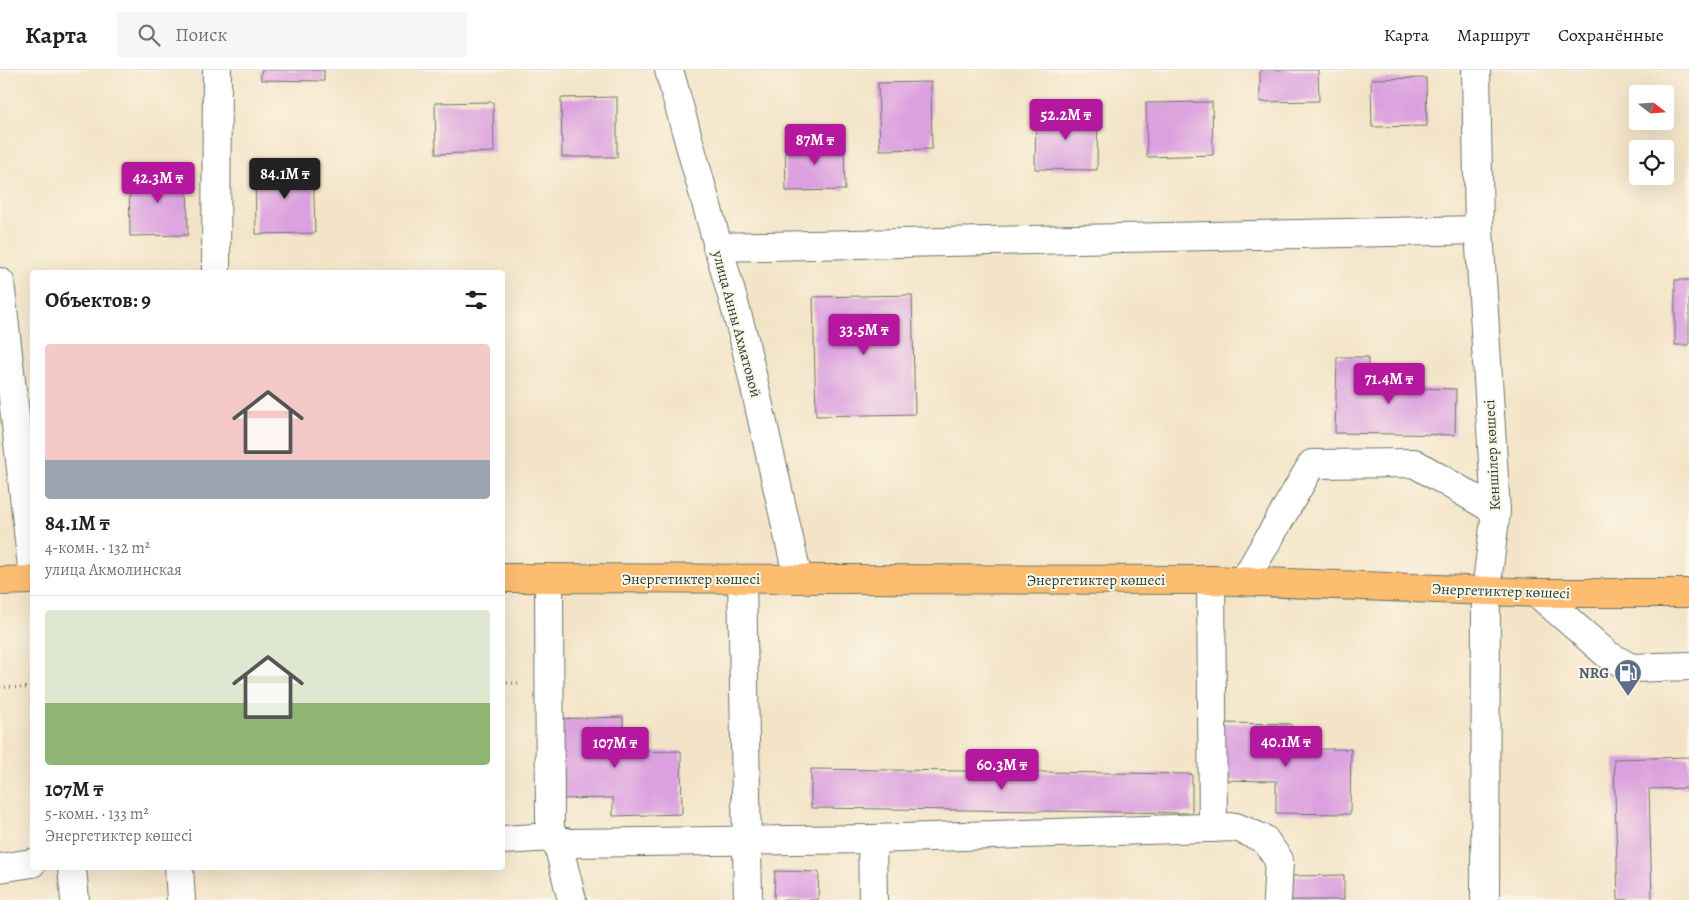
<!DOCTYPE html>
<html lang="ru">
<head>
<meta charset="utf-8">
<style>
  :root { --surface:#fff; --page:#f6f6f6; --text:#202124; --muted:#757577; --line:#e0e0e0; --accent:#b5179e }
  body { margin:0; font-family:Alegreya,serif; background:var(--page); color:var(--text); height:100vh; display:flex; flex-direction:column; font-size:19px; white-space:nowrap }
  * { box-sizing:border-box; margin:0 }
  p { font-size:16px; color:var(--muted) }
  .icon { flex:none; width:28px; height:28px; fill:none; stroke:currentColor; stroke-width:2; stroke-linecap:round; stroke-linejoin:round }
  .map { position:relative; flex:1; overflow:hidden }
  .side { position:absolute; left:30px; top:200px; width:475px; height:600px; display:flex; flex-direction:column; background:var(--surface); border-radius:5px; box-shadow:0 5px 20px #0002 }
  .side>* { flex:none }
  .needle { width:32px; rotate:107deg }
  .buttons { position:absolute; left:1629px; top:15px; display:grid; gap:10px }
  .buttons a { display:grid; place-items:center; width:45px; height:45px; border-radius:5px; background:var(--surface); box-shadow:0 5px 20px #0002; font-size:25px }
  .price { position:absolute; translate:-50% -42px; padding:0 11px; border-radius:5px; background:var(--accent); color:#fff; font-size:16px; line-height:32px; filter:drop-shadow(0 1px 2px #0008) }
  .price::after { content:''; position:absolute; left:50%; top:30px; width:15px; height:11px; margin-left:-8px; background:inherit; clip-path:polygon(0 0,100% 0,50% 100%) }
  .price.active { background:#222; color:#fff }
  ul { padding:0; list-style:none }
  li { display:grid; align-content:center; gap:10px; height:265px; padding:0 15px }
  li+li { border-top:1px solid var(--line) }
  li span { display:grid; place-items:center; height:155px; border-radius:5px; color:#555 }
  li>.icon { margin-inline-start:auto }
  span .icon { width:90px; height:90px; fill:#fffc; stroke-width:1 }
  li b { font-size:21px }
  h2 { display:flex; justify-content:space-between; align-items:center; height:60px; padding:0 15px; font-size:21px }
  header { display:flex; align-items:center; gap:30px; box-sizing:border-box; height:70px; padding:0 25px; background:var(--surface); border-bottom:1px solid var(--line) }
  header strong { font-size:24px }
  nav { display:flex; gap:28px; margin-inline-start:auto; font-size:18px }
  .search { width:350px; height:45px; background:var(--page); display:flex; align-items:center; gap:12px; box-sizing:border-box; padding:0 18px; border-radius:5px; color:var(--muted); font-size:19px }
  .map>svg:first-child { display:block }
</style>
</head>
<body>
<header>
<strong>Карта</strong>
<div class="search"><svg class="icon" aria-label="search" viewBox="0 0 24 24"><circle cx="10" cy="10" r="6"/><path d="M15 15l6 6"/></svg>Поиск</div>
<nav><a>Карта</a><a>Маршрут</a><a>Сохранённые</a></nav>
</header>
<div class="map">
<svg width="1689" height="830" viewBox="0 0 1689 830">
  <rect width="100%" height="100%" fill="#fcf5e5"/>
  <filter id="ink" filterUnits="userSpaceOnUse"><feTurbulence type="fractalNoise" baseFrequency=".02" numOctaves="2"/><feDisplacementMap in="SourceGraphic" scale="10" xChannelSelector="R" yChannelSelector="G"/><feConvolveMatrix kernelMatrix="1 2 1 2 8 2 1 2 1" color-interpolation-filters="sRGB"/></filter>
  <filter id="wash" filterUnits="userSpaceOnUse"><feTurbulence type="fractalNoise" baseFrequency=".0096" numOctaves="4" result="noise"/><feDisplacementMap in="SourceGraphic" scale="20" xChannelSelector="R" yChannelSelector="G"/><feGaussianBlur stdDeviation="1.12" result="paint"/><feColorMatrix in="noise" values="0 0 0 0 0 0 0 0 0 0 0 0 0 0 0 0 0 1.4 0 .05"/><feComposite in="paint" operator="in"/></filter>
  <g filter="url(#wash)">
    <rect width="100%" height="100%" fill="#f3e4c8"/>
    <g id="blocks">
      <g fill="#dba0df">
        <polygon points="261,0 324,0 324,11 261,10"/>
        <polygon points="1260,0 1318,0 1319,31 1260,32"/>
        <polygon points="1426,8 1427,56 1372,57 1371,9"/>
        <polygon points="931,12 932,79 880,80 878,13"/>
        <polygon points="617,27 617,87 562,87 561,28"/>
        <polygon points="493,32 494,82 436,84 435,33"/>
        <polygon points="1212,32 1213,85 1147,87 1146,33"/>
        <polygon points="1036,42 1098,43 1097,100 1035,99"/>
        <polygon points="844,70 845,120 786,121 785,71"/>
        <polygon points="313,95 315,163 256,164 255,96"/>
        <polygon points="187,102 188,165 130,166 129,103"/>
        <rect x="1675" y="210" width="14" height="65"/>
        <polygon points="912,225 915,344 816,346 813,227"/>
        <polygon points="1337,287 1368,287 1368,317 1456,319 1455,365 1335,363"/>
        <polygon points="623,647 624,682 681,681 682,744 613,746 613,728 556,729 554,649"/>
        <polygon points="1217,653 1291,654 1287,679 1351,679 1350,744 1276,743 1276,711 1217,710"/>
        <polygon points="1689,687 1689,718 1649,719 1652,830 1618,830 1614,689"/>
        <polygon points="811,699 1192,704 1192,743 811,738"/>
        <polygon points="775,801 819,802 818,830 774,830"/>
        <polygon points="1344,805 1344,830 1290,830 1290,806"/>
      </g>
    </g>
  </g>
  <g filter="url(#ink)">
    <use href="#blocks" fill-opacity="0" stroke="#697768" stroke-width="1"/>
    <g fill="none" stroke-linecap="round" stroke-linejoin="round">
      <defs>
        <g id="minor">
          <polyline points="669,0 744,269 798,509"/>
          <polyline points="1476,0 1479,160 1496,441 1486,521 1485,830"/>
          <polyline points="717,177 1479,160"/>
          <polyline points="216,202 217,0"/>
          <polyline points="0,212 32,497"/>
          <path d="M549 508 550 760C554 770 560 771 570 773L872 769 1236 757 1264 769 1279 790 1277 830"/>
          <polyline points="742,509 748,830"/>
          <polyline points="1211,510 1213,758"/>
          <polyline points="1244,511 1312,394 1414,393 1496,441"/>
          <polyline points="1537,523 1608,585 1631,598 1689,596"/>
          <polyline points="872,769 873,830"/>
          <polyline points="502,770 553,767"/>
          <polyline points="557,770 572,830"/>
          <polyline points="0,798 32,793"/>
          <polyline points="72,798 75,830"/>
          <polyline points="179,798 181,830"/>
        </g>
        <g id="major">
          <polyline points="502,508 1211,510 1537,523 1689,523"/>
          <polyline points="0,511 32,510"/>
        </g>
      </defs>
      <use href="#minor" stroke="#697768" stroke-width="30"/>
      <use href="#major" stroke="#697768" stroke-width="30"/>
      <g stroke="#697768" stroke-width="3" stroke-dasharray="1 4" stroke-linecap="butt">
        <polyline points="502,613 522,613"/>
        <polyline points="0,617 32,618"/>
      </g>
      <use href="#minor" stroke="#fff" stroke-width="28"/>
      <use href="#major" stroke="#fcbd6f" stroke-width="28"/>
    </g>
  </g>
  <defs>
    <symbol id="fuel-pin" viewBox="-11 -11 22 30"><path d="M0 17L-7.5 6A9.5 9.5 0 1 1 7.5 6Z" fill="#5c6f8a" stroke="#fcf5e5"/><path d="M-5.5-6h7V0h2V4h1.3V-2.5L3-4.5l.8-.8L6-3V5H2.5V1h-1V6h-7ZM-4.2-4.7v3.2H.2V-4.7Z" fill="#fff"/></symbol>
  </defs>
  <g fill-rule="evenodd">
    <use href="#fuel-pin" x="1612" y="587" width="32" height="43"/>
  </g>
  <g text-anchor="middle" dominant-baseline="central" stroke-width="4" stroke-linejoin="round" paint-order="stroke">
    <g font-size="15" fill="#1f3d34" stroke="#fcf5e5">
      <text transform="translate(737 254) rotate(75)">улица Анны Ахматовой</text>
      <text transform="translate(1492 385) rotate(-93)">Кеншілер көшесі</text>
      <text x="691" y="509">Энергетиктер көшесі</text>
      <text x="1096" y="510">Энергетиктер көшесі</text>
      <text transform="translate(1501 521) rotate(2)">Энергетиктер көшесі</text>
    </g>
    <g font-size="15" font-weight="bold" fill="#4e5e75" stroke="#fcf5e5" text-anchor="end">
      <text x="1609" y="603">NRG</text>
    </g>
  </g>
</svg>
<div class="buttons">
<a><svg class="needle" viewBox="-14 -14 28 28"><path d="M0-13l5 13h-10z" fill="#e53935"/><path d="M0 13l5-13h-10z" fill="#757577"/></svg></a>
<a><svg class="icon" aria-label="locate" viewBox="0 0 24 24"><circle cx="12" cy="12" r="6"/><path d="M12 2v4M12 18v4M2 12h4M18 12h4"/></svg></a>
</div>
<b class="price" style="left:1066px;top:71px">52.2M ₸</b>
<b class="price" style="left:815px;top:96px">87M ₸</b>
<b class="price active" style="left:285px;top:130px">84.1M ₸</b>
<b class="price" style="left:158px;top:134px">42.3M ₸</b>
<b class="price" style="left:864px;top:286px">33.5M ₸</b>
<b class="price" style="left:1389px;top:335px">71.4M ₸</b>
<b class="price" style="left:1286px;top:698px">40.1M ₸</b>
<b class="price" style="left:615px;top:699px">107M ₸</b>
<b class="price" style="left:1002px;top:721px">60.3M ₸</b>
<section class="side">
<h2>Объектов: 9<svg class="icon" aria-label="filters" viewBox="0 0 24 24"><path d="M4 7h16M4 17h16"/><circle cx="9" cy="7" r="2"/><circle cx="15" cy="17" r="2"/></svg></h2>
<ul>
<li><span style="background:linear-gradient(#f6c9c9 75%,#9aa5b1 0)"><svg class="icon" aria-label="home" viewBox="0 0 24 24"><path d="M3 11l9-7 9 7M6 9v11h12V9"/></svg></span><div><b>84.1M ₸</b><p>4-комн. · 132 m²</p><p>улица Акмолинская</p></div></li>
<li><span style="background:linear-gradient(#dfe7d0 60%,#8fb573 0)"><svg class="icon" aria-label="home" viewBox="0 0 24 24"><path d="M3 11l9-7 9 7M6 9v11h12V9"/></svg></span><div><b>107M ₸</b><p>5-комн. · 133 m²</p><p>Энергетиктер көшесі</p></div></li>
</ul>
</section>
</div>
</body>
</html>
